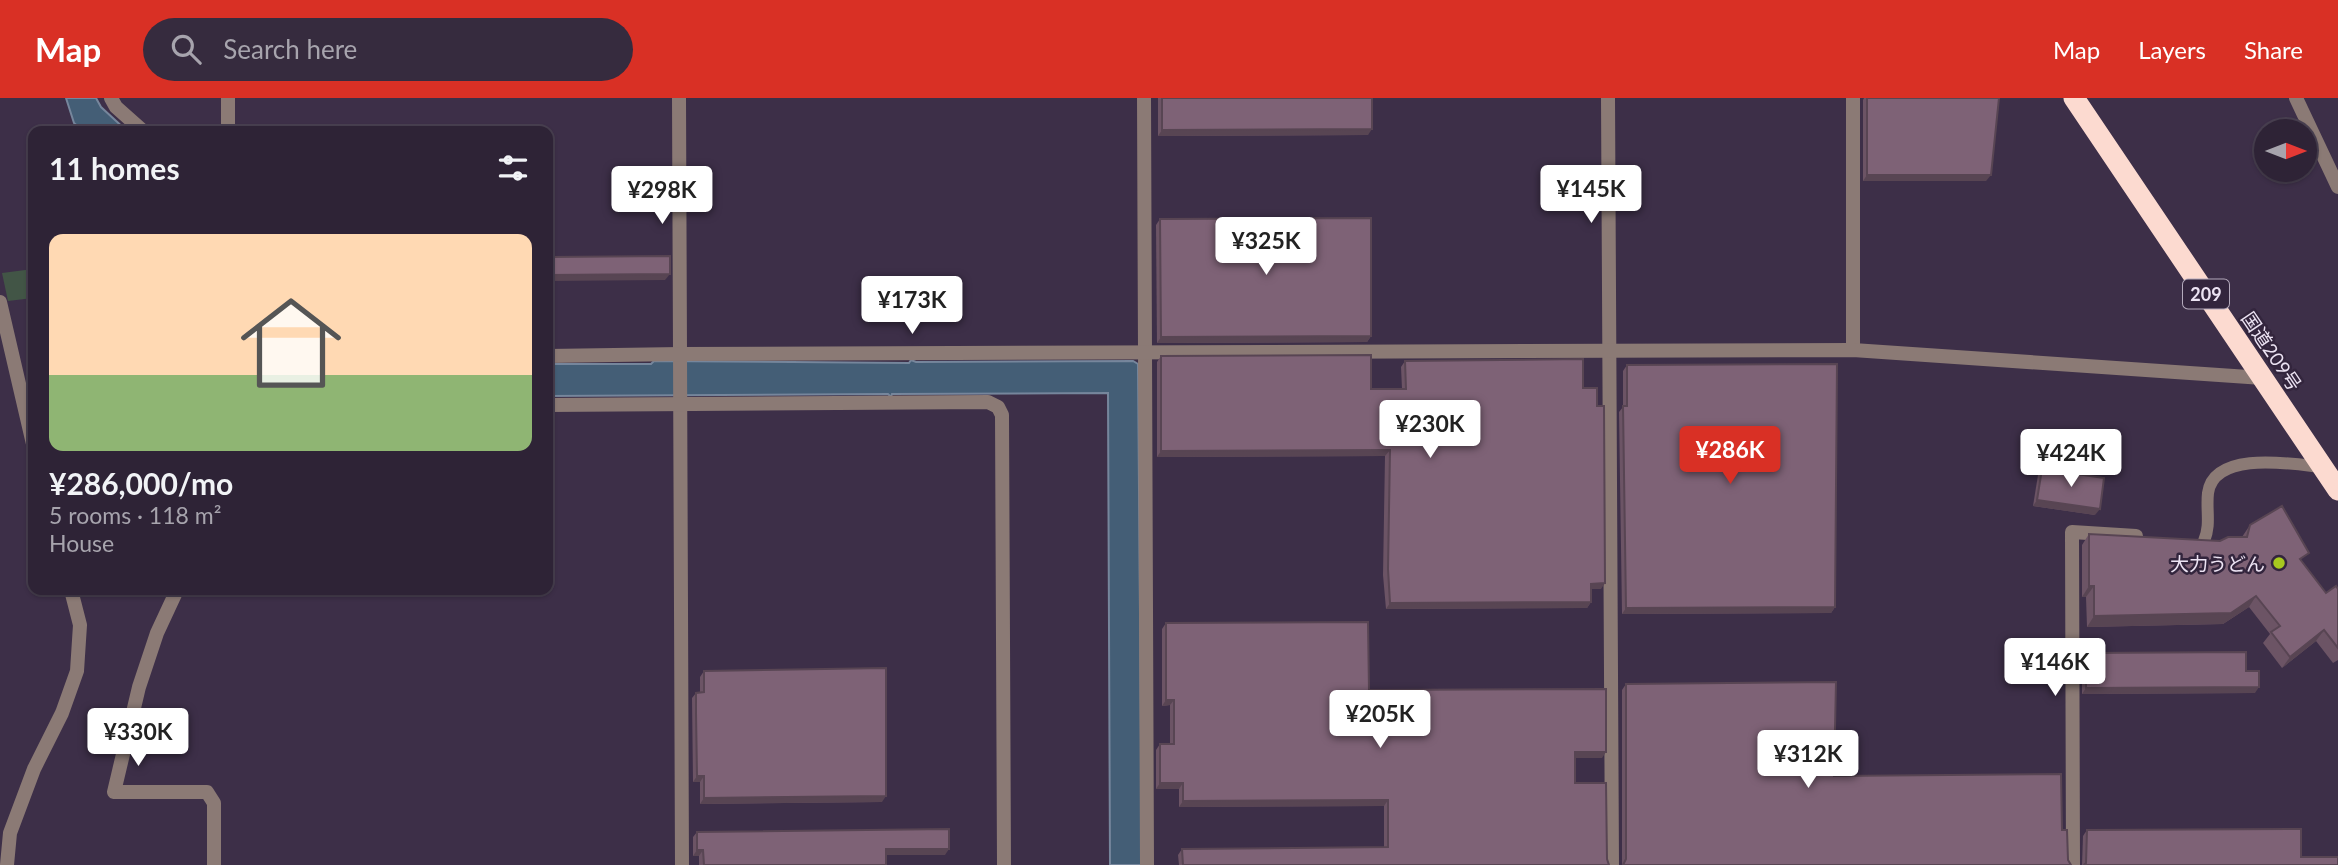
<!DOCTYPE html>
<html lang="en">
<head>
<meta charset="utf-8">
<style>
  :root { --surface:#2e2336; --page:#362b3e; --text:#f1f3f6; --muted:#a7a4ad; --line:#494051; --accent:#d93025 }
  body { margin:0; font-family:Lato,"Noto Sans JP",sans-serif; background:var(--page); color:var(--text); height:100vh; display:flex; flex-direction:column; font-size:26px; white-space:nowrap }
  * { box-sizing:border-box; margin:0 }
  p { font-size:23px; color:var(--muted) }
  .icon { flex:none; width:38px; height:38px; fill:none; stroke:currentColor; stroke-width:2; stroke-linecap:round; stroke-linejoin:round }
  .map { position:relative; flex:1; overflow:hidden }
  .details { position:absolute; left:28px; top:28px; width:525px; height:469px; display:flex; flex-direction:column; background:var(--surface); border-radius:14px; box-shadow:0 2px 5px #0004,0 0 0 2px var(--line) }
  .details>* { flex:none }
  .needle { width:46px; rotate:90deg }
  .tools { position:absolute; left:2254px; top:21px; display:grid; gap:14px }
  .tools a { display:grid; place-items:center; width:63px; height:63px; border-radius:50%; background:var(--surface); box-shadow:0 2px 5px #0004,0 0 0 2px var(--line); font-size:35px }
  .price { position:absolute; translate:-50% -60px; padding:0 16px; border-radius:7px; background:#fff; color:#222; font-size:23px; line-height:46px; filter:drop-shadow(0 2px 4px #0008) }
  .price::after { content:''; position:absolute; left:50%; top:42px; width:21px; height:16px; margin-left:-10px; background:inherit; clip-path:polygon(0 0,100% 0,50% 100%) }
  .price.on { background:var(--accent); color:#fff }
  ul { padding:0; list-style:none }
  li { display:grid; align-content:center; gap:14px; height:371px; padding:0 21px }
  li+li { border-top:2px solid var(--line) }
  li span { display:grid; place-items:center; height:217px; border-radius:14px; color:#555 }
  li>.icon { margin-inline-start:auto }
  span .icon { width:126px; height:126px; fill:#fffc; stroke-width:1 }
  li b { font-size:30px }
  h2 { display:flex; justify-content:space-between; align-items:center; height:84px; padding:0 21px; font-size:30px }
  header { display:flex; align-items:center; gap:42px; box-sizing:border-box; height:98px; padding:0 35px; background:var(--accent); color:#fff }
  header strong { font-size:33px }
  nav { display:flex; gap:38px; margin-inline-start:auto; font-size:24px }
  .search { width:490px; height:63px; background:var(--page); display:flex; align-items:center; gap:18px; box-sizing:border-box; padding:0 24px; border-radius:38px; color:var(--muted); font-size:26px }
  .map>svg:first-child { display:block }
</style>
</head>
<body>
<header>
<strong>Map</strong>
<div class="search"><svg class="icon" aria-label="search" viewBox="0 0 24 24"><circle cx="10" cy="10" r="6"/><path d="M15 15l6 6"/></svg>Search here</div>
<nav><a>Map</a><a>Layers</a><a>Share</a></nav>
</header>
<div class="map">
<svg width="2338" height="767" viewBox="0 0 2338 767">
  <rect width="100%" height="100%" fill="#3d2f48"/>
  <polygon fill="#425546" points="33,171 33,200 8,203 2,175"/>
  <g fill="#445e76" stroke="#76869c" stroke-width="2">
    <polygon points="66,0 96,0 101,9 127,33 83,33 74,25"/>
    <polygon points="911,262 916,264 1133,263 1138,266 1142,767 1110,767 1108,295 892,296 891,299 888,296 548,298 548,266 651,266 654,263 909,265"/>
  </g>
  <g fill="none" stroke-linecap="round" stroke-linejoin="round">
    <path stroke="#8b7a75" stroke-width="12" d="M2204 443C2211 427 2206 412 2208 395 2214 352 2293 366 2321 369"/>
    <g stroke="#8b7a75" stroke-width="14">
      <polyline points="111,0 116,9 143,33"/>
      <polyline points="228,0 228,33"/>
      <polyline points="679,0 682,767"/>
      <polyline points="1144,0 1147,767"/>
      <polyline points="1608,0 1612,767"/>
      <polyline points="1853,0 1853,252"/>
      <polyline points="2296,0 2338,89"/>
      <polyline points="0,204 33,346"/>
      <polyline points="548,258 680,256 1853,252 2263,280"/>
      <polyline points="548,307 988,304 998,309 1002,317 1004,767"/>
      <polyline points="177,492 157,535 139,589 114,694 207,694 214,705 214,767"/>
      <polyline points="7,767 10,735 34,671 62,615 77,573 80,527 71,492"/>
      <polyline points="2073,767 2072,434 2136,438"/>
    </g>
    <polyline stroke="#fcdad0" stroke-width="21" points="2074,0 2338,392"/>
  </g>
  <g fill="#6c5465">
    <polygon points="1158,0 1372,0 1368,37 1158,38"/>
    <polygon points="1864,0 1999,0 1986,83 1863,83 1863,2"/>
    <polygon points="1160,121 1371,238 1367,244 1157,245 1156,127"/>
    <polygon points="1161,258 1371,291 1402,291 1401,269 1405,263 1583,290 1601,491 1591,491 1591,504 1587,510 1386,511 1383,477 1385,358 1157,359 1157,264"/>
    <polygon points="1627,267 1835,509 1831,515 1622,516 1619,314 1623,309 1623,273"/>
    <polygon points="2042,371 2095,417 2033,408 2038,377"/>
    <polygon points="2250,427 2302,464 2326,495 2338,491 2338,562 2333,565 2316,543 2282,570 2263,545 2270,536 2249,509 2223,526 2087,529 2086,499 2082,499 2082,447 2089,436 2220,443 2242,439"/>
    <polygon points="1166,525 1369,592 1602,660 1575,660 1575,685 1609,767 1179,767 1178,757 1182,751 1384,749 1384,708 1179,709 1179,691 1156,691 1156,652 1160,646 1170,646 1170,607 1162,608 1162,531"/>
    <polygon points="2086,555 2246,573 2255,595 2082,596 2082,561"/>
    <polygon points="704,573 882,704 700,706 700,684 693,684 692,600 696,595 700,594 700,579"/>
    <polygon points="1626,586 1834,678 2062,732 2068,762 2071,767 1622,767 1622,592"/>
    <polygon points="2087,732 2301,759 2338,767 2082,767 2083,738"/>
    <polygon points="697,734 945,757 886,757 886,767 699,767 699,758 693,758 693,739"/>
  </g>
  <g fill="#584553">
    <polygon points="1372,31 1368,37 1158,38 1162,32"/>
    <polygon points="1867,77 1991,77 1986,83 1863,83"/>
    <polygon points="670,176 665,182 548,183 548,177"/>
    <polygon points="1371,238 1367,244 1157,245 1161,239"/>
    <polygon points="1390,352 1385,358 1157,359 1161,353"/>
    <polygon points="2037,402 2100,411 2095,417 2033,408"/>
    <polygon points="1605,485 1601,491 1586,491 1591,486"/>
    <polygon points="2089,488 2094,488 2086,499 2082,499"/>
    <polygon points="2256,498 2249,509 2223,526 2087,529 2094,518"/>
    <polygon points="1591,504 1587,510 1386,511 1390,505"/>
    <polygon points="1835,509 1831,515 1622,516 1626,510"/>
    <polygon points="2324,532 2316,543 2282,570 2290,559"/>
    <polygon points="2259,589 2255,595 2082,596 2086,590"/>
    <polygon points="1166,602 1174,602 1170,607 1162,608"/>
    <polygon points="1575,654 1606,654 1602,660 1571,660"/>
    <polygon points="697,678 704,678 700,684 693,684"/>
    <polygon points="1160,685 1183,685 1179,691 1156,691"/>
    <polygon points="886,698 882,704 700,706 704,700"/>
    <polygon points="1388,702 1384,708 1179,709 1183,703"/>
    <polygon points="886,751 949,751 945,757 882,757"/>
    <polygon points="697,752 703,752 699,758 693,758"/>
  </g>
  <g fill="#7e6276" stroke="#584553" stroke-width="2">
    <polygon points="1162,0 1372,0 1372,31 1162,32"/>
    <polygon points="1867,0 1999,0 1991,77 1867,77"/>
    <polygon points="1371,120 1371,238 1161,239 1160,121"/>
    <polygon points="670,158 670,176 548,177 548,159"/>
    <polygon points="1371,257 1371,291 1406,291 1405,263 1583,261 1583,290 1597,290 1597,308 1604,308 1605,485 1591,486 1591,504 1390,505 1388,471 1390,352 1161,353 1161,258"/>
    <polygon points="1837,266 1835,509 1626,510 1623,308 1627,308 1627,267"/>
    <polygon points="2042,371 2104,380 2100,411 2037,402"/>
    <polygon points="2282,408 2309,455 2300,461 2326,495 2336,488 2338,491 2338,550 2324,532 2290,559 2271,534 2280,528 2256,498 2231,515 2094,518 2094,488 2089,488 2089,436 2220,443 2228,439 2247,439 2250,427"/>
    <polygon points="1368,524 1369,592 1606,591 1606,654 1575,654 1575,685 1606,685 1607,761 1609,767 1183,767 1182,751 1388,749 1388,702 1183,703 1183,685 1160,685 1160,646 1174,646 1174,602 1166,602 1166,525"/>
    <polygon points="2246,554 2246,573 2259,573 2259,589 2086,590 2086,555"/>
    <polygon points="886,570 886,698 704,700 704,678 697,678 696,615 696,595 704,594 704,573"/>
    <polygon points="1836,584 1834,678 2061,676 2062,732 2067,732 2068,762 2071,767 1623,767 1626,761 1626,586"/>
    <polygon points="949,731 949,751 886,751 886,767 704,767 703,752 697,752 697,734"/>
    <polygon points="2301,731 2301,759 2338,759 2338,767 2084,767 2086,765 2087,732"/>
  </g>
  <circle fill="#a7c81f" stroke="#33253d" stroke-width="2.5" cx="2279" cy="465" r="7"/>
  <g text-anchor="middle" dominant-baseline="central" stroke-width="5" stroke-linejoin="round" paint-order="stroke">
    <rect fill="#33253d" stroke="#b4aabc" stroke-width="2" x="2183" y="181.5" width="46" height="29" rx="5"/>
    <g font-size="18" font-weight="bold" fill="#ece3f3">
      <text x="2206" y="196">209</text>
    </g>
    <g font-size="19" fill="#ece3f3" stroke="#33253d">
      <text transform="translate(2272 253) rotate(56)">国道209号</text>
    </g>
    <g font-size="19" fill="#ece3f3" stroke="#33253d" text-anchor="end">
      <text x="2265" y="465">大力うどん</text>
    </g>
  </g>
</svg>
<div class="tools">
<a><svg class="needle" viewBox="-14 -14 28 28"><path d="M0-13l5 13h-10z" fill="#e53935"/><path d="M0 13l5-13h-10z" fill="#a7a4ad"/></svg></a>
</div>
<b class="price" style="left:1591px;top:127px">¥145K</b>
<b class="price" style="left:662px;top:128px">¥298K</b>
<b class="price" style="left:1266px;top:179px">¥325K</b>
<b class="price" style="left:912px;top:238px">¥173K</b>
<b class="price" style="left:1430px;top:362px">¥230K</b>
<b class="price on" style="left:1730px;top:388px">¥286K</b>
<b class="price" style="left:2071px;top:391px">¥424K</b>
<b class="price" style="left:2055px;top:600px">¥146K</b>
<b class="price" style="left:1380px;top:652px">¥205K</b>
<b class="price" style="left:138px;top:670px">¥330K</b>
<b class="price" style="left:1808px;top:692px">¥312K</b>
<section class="details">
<h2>11 homes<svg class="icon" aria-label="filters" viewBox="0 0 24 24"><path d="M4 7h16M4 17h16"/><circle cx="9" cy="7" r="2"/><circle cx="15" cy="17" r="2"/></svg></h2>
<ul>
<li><span style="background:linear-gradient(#ffd9b3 65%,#8fb573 0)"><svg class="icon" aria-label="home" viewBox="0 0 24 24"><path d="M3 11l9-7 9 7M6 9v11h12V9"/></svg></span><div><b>¥286,000/mo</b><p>5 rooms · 118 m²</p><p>House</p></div></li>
</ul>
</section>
</div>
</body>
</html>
